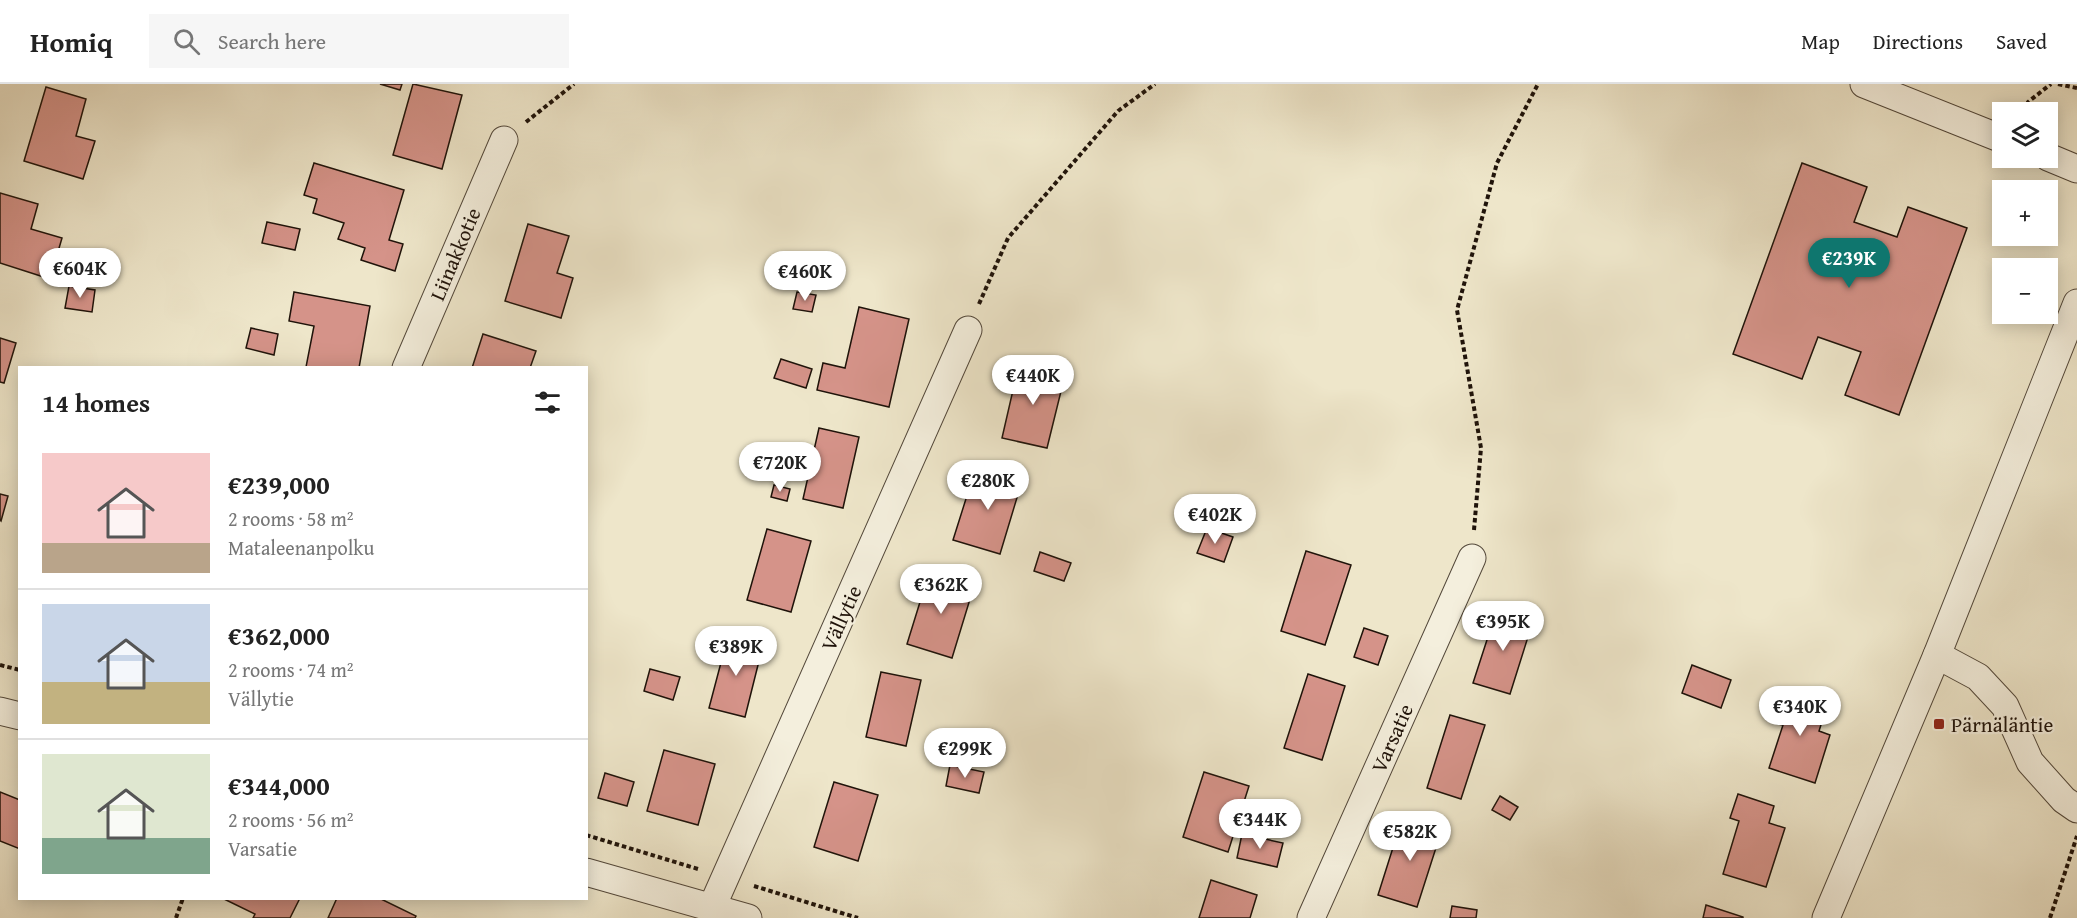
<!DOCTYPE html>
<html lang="en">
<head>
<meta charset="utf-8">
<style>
  :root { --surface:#fff; --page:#f6f6f6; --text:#222; --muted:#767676; --line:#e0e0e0; --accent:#0f766e }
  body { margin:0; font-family:"Gentium Book Plus",serif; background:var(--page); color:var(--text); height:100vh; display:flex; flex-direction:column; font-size:22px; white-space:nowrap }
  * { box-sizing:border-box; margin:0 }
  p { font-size:20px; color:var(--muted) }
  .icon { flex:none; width:33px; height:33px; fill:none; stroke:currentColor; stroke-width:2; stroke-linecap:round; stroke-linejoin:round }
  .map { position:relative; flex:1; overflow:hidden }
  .panel { position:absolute; left:18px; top:282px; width:570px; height:534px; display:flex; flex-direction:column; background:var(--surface); border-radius:0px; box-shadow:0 3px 15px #0003 }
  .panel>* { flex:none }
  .controls { position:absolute; left:1992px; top:18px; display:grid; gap:12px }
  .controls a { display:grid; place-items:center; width:66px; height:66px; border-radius:0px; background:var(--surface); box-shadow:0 3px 15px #0003; font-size:30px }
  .price { position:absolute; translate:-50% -51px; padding:0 14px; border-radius:21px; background:#fff; color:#222; font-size:20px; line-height:39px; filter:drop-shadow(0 2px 3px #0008) }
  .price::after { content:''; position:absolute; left:50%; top:36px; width:18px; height:14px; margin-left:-9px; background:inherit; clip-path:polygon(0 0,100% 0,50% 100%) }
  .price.selected { background:var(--accent); color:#fff }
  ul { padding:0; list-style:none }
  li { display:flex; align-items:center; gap:18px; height:150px; padding:0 24px }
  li+li { border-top:2px solid var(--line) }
  li span { display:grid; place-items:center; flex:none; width:168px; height:120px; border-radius:0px; color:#555 }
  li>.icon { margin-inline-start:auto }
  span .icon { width:72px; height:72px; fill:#fffc; stroke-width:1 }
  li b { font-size:26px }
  h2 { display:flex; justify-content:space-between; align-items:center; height:72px; padding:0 24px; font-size:26px }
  header { display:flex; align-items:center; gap:36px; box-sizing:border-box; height:84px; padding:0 30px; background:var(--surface); border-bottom:2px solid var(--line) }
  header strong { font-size:28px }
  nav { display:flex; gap:33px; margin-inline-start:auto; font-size:21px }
  .search { width:420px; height:54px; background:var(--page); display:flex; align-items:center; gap:15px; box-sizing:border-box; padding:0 21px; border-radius:0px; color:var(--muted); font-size:22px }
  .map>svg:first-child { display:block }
</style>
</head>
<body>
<header>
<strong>Homiq</strong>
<div class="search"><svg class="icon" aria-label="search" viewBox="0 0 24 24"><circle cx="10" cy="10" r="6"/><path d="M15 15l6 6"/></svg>Search here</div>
<nav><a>Map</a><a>Directions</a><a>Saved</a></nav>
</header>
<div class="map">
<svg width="2077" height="834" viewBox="0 0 2077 834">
  <rect width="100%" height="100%" fill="#eee6ca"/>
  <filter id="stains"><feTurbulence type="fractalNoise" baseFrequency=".00333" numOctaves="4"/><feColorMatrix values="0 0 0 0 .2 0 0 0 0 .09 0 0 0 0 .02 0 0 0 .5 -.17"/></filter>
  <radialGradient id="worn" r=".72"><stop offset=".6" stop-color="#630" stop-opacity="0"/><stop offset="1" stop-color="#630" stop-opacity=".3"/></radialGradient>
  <g fill="#d59389" stroke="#1f130a" stroke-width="1.5">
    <polygon points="380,0 402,0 400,6"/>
    <polygon points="413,0 462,11 442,85 393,71"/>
    <polygon points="46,3 86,15 76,52 95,57 83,95 24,77"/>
    <polygon points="314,79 404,106 389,156 403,160 395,187 361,176 365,164 338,155 344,139 313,129 317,115 304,111"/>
    <polygon points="1802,79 1867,103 1854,138 1897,153 1908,123 1967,144 1899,331 1845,311 1861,268 1818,253 1802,295 1733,270"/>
    <polygon points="0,109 38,120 31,145 62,154 50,195 0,179"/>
    <polygon points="267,138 300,145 295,166 262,159"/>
    <polygon points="528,140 569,152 557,189 573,194 561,234 505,217"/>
    <polygon points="69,202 95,206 92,228 65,224"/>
    <polygon points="294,208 370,222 359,284 306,283 314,242 289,237"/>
    <polygon points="797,208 816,211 812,228 793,225"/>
    <polygon points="859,223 909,235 889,323 817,306 823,279 845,284"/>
    <polygon points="251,244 278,250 274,271 246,264"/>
    <polygon points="483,250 536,267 530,284 472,284"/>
    <polygon points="0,254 16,259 4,299 0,298"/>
    <polygon points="781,275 812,285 806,304 774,294"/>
    <polygon points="1019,280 1065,291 1047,364 1002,354"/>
    <polygon points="819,344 859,353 843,424 803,415"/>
    <polygon points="976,383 1022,397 1000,470 953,456"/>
    <polygon points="774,401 790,405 787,417 771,413"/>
    <polygon points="0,410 8,412 1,437 0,436"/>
    <polygon points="1207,444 1233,453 1224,478 1197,469"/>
    <polygon points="767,445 811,457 791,528 747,516"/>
    <polygon points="1306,467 1351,481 1325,561 1281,547"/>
    <polygon points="1040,468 1071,479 1064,497 1034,487"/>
    <polygon points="929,489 974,502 952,574 907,560"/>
    <polygon points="1497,525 1533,537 1510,610 1473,599"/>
    <polygon points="1364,544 1388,552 1378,581 1354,573"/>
    <polygon points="728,552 763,561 745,633 709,624"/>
    <polygon points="1692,581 1731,596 1721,624 1682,609"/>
    <polygon points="650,585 680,593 673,616 644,607"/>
    <polygon points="881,588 921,596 906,662 866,653"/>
    <polygon points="1308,590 1345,602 1322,676 1284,664"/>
    <polygon points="1785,606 1828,619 1819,647 1830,651 1815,699 1769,684 1783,641 1774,639"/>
    <polygon points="1450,631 1485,641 1461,715 1427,704"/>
    <polygon points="664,666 715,680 698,741 647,727"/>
    <polygon points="950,681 984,688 979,709 946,702"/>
    <polygon points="1204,688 1249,702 1228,768 1183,753"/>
    <polygon points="605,689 634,698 627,722 598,714"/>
    <polygon points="834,698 878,711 858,777 814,763"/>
    <polygon points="0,708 20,716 20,765 0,757"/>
    <polygon points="1738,710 1774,722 1769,739 1785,744 1766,803 1723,790 1739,737 1730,734"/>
    <polygon points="1500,712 1518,723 1510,736 1492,726"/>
    <polygon points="1403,732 1442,745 1417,823 1378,811"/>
    <polygon points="1242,750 1283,759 1277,783 1237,774"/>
    <polygon points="1211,796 1257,811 1250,834 1199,834"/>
    <polygon points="222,814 296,814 299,816 290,834 253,834 255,830"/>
    <polygon points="337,814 379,814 416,832 415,834 328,834"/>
    <polygon points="1706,821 1743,833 1743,834 1703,834"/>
    <polygon points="1452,822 1477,826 1476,834 1450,834"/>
  </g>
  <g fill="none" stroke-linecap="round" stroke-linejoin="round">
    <defs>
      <g id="street">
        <polyline points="1864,0 2002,55"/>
        <polyline points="2048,73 2077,85"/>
        <polyline points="406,284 504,56"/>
        <polyline points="1937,571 1978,593 2005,622 2030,678 2064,716 2077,725"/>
        <polyline points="0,627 20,632"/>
        <polyline points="586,788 748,834"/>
        <polyline points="712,823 968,246"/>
        <polyline points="1311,834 1472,474"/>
        <polyline points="1826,834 1937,571 2077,219"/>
      </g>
    </defs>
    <use href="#street" stroke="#53483a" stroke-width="29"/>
    <g stroke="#1f130a" stroke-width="4" stroke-dasharray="4.5 3" stroke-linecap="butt">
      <polyline points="2058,0 2077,4"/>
      <polyline points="2025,28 2028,18 2051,0"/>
      <polyline points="526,38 574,0"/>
      <polyline points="979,220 1008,154 1118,27 1155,0"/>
      <polyline points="1474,446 1481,364 1457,226 1497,79 1538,0"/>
      <polyline points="0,581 20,586"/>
      <polyline points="586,751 698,785"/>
      <polyline points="754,802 858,834"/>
      <polyline points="176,834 183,814"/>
      <polyline points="2050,834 2077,752"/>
    </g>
    <use href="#street" stroke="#f4efdd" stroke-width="27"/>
  </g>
  <rect fill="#8f2418" stroke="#f4efdd" stroke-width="2" x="1933" y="634" width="12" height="12" rx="3"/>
  <g text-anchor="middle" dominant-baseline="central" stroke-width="4.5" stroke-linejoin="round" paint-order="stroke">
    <g font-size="21" fill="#1f130a" stroke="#f4efdd">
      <text transform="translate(455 170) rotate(-67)">Liinakkotie</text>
      <text transform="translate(841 534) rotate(-66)">Vällytie</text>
      <text transform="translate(1392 654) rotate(-66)">Varsatie</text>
    </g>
    <g font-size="21" fill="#1f130a" stroke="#f4efdd" text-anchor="start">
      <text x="1951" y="640">Pärnäläntie</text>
    </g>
  </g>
  <rect width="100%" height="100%" filter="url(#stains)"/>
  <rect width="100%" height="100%" fill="url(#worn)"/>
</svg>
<div class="controls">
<a><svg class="icon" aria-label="layers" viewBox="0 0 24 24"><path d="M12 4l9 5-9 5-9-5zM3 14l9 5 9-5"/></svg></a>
<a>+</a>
<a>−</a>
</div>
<b class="price selected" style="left:1849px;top:205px">€239K</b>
<b class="price" style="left:80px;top:215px">€604K</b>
<b class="price" style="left:805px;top:218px">€460K</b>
<b class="price" style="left:1033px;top:322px">€440K</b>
<b class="price" style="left:780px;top:409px">€720K</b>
<b class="price" style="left:988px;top:427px">€280K</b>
<b class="price" style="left:1215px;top:461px">€402K</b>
<b class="price" style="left:941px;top:531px">€362K</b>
<b class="price" style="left:1503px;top:568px">€395K</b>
<b class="price" style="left:736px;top:593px">€389K</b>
<b class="price" style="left:1800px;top:653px">€340K</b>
<b class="price" style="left:965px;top:695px">€299K</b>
<b class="price" style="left:1260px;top:766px">€344K</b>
<b class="price" style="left:1410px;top:778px">€582K</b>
<section class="panel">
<h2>14 homes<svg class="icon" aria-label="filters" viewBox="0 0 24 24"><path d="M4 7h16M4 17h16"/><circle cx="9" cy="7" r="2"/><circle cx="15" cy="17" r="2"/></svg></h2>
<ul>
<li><span style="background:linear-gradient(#f6c9c9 75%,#b9a48a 0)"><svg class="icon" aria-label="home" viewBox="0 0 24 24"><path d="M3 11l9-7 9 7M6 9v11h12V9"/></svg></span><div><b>€239,000</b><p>2 rooms · 58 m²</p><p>Mataleenanpolku</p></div></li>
<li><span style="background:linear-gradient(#c9d6e8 65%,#c2b280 0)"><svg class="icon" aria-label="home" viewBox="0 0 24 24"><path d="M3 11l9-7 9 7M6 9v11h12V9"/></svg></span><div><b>€362,000</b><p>2 rooms · 74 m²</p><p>Vällytie</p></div></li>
<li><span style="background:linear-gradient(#dfe7d0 70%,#7fa58c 0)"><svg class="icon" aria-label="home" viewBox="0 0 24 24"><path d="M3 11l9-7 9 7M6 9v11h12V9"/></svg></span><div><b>€344,000</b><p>2 rooms · 56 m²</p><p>Varsatie</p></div></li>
</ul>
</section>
</div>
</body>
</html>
